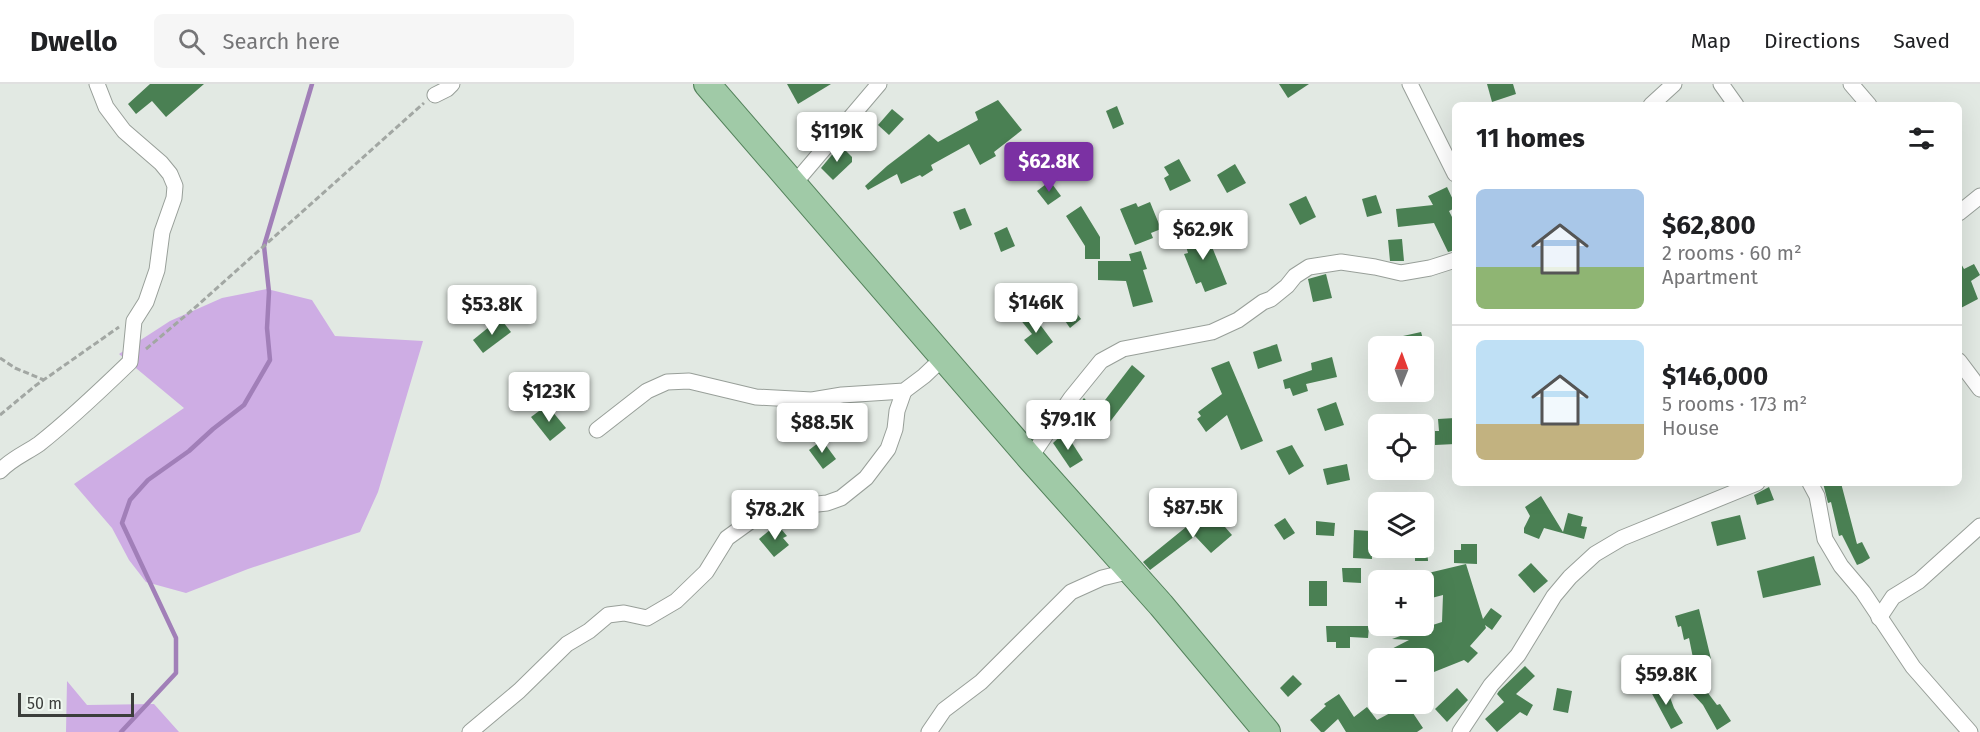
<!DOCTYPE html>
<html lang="en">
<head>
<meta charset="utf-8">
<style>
  :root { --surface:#fff; --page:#f6f6f6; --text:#202124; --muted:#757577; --line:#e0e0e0; --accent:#7b31a3 }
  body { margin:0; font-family:"Fira Sans",sans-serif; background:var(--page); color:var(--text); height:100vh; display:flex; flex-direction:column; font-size:22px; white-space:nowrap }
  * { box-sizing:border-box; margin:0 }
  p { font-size:20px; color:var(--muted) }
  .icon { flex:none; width:33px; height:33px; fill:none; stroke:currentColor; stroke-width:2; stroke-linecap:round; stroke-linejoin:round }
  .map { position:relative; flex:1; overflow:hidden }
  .sheet { position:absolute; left:1452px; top:18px; width:510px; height:384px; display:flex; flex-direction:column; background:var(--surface); border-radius:9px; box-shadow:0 6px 24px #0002 }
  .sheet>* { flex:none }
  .needle { width:39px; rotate:1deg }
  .fabs { position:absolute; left:1368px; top:252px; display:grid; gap:12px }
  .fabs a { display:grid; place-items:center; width:66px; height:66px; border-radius:9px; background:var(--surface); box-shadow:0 6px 24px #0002; font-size:30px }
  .scale { position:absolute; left:18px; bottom:15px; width:116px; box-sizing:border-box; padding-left:6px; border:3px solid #3b3e3b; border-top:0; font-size:16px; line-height:21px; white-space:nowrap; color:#3b3e3b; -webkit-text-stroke:4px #eff7f0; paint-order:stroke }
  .price { position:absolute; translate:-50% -51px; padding:0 14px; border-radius:6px; background:#fff; color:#222; font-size:20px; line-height:39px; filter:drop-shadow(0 2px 3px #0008) }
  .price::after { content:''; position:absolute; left:50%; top:36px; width:18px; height:14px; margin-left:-9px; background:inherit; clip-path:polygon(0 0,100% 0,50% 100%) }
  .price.on { background:var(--accent); color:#fff }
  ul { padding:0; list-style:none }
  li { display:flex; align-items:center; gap:18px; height:150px; padding:0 24px }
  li+li { border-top:2px solid var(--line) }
  li span { display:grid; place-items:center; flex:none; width:168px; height:120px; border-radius:9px; color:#555 }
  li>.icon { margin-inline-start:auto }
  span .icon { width:72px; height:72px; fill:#fffc; stroke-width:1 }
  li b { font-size:26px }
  h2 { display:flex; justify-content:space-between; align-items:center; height:72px; padding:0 24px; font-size:26px }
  header { display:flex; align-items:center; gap:36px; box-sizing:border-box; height:84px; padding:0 30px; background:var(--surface); border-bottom:2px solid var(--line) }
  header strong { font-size:28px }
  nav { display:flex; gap:33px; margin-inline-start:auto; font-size:21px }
  .search { width:420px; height:54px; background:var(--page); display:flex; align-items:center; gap:15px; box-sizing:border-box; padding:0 21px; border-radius:9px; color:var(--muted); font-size:22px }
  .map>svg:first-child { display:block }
</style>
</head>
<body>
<header>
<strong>Dwello</strong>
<div class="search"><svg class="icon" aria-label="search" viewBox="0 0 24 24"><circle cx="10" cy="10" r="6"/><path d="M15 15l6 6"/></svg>Search here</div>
<nav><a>Map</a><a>Directions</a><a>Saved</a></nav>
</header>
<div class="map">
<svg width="1980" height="648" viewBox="0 0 1980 648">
  <rect width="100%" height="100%" fill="#e2e9e3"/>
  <g fill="#ceade4">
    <polygon points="267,205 312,216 335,252 423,257 378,408 360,448 248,485 186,509 146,498 129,476 112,444 74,400 184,324 119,270 170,237 222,214"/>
    <polygon points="67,597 87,621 154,620 179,648 66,648"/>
  </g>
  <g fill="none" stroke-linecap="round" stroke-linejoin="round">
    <polyline stroke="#a17fb8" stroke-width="4.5" points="121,648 176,589 176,554 122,439 130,416 148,396 189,367 213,345 244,321 270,276 267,244 269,208 264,162 312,0"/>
  </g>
  <g fill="#4a8053">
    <polygon points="150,0 204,0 166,33 152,17 136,30 128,20"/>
    <polygon points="787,0 831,0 798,20"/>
    <polygon points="1279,0 1309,0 1288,14"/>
    <polygon points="1487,0 1513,0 1516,10 1492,18"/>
    <polygon points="998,16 1022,46 994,68 996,72 980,81 969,60 931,81 933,86 922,93 920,91 901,100 897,90 868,106 865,102 887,82 929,50 938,58 978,36 975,28"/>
    <polygon points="1117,22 1124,40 1113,45 1106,27"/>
    <polygon points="892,25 904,35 889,51 878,41"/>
    <polygon points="840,61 852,73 852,78 833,96 821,84"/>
    <polygon points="1179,75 1191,97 1170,107 1164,94 1169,91 1164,83"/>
    <polygon points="1235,80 1246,99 1227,109 1217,91"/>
    <polygon points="1050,97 1061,112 1048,121 1037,107"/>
    <polygon points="1447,103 1455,120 1455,124 1449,127 1455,139 1455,166 1448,168 1434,139 1398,143 1396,125 1433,121 1428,112"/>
    <polygon points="1376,111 1382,129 1367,133 1362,115"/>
    <polygon points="1306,112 1316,133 1300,141 1289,120"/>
    <polygon points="1150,118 1161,145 1151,149 1153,154 1135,161 1120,125 1136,119 1138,123"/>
    <polygon points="1081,122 1100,153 1100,175 1085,175 1085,162 1066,132"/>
    <polygon points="965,124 972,141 960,146 953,128"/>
    <polygon points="1007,143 1015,162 1001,168 994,149"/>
    <polygon points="1204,143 1227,200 1205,208 1201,198 1196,200 1184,170 1188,169 1183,152"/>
    <polygon points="1402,155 1404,177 1390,177 1388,156"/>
    <polygon points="1141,167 1147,185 1143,186 1153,218 1133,223 1126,197 1098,196 1098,177 1131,177 1129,170"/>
    <polygon points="1959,176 1964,185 1974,180 1980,191 1971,197 1978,215 1959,225"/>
    <polygon points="1326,190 1332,214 1313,218 1308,195"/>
    <polygon points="1069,219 1081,235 1070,244 1058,227"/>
    <polygon points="1030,227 1053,258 1037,271 1024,256 1032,250 1019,234"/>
    <polygon points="500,234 511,248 483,269 473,256"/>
    <polygon points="1421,248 1425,262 1405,262 1403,252"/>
    <polygon points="1277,260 1282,277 1258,285 1253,268"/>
    <polygon points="1332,273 1337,293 1306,300 1308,307 1293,312 1290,304 1285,305 1283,296 1312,286 1311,279"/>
    <polygon points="1229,277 1263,357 1241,366 1227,331 1206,348 1197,335 1201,332 1198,328 1222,310 1211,284"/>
    <polygon points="1132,281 1145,292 1106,343 1092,333"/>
    <polygon points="1084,314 1093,324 1082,337 1073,328"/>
    <polygon points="1336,318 1344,341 1325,347 1317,325"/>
    <polygon points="547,321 566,344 550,357 531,333"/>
    <polygon points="1455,334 1455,360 1435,361 1435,347 1439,347 1438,335"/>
    <polygon points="1065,348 1083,376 1070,384 1053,359"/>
    <polygon points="822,356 836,375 823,385 809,366"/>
    <polygon points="1292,361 1304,382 1289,391 1276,367"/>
    <polygon points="1347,380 1350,396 1327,401 1323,385"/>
    <polygon points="1823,399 1841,399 1857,460 1862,458 1870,474 1862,479 1857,481 1842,451 1839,452 1831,418 1828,419"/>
    <polygon points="1769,403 1774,416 1757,421 1754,411"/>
    <polygon points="1541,412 1563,448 1568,429 1583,433 1581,442 1587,443 1584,455 1544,444 1539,455 1524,449 1524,444 1530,432 1525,423"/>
    <polygon points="1211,427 1232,451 1211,469 1195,452 1150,486 1143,478 1191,439 1194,443"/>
    <polygon points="1740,431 1746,455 1717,462 1711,438"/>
    <polygon points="1285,434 1295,449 1284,456 1274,441"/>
    <polygon points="1316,437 1335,439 1334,452 1316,451"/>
    <polygon points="777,440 787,452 783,454 789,461 774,473 759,455"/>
    <polygon points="1354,446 1371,447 1372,475 1353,474"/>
    <polygon points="1461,460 1477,460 1477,480 1454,479 1454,466 1461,466"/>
    <polygon points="1415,464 1427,464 1428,477 1415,477"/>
    <polygon points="1814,472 1821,501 1763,514 1757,487"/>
    <polygon points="1531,479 1548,497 1534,509 1518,491"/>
    <polygon points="1466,480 1483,535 1491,524 1502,532 1492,546 1485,541 1486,544 1470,562 1478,569 1468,579 1464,576 1424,592 1424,574 1374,574 1409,556 1392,555 1403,551 1399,542 1412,542 1414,547 1442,538 1443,511 1424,516 1424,490"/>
    <polygon points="1342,484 1361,484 1361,499 1343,498"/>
    <rect x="1309" y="497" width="18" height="25"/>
    <polygon points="1699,525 1711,575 1694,579 1689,554 1684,556 1681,542 1678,543 1675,532"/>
    <polygon points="1326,542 1369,542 1368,554 1350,553 1350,564 1336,564 1336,558 1327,558"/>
    <polygon points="1525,582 1535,592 1516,610 1533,621 1527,632 1520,628 1497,648 1485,635 1504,618 1497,610 1499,607"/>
    <polygon points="1293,591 1302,600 1288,613 1280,604"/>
    <polygon points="1665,600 1674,624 1683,639 1671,645 1650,606"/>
    <polygon points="1702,601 1717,621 1720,620 1731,637 1717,646 1703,621 1692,609"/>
    <polygon points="1457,604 1468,616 1447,638 1435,625"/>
    <polygon points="1557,604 1572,607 1568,629 1553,626"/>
    <polygon points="1339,610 1354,633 1367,623 1377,636 1407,620 1423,644 1417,648 1346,648 1338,635 1324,648 1321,648 1310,636 1326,622 1324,620"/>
  </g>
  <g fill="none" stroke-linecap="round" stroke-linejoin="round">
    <defs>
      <g id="street">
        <polyline points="1410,0 1455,90"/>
        <polyline points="1721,0 1736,21"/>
        <polyline points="1851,0 1869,21"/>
        <polyline points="435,11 447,5 452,0"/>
        <polyline points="1651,21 1674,0"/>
        <polyline points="794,100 879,0"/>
        <polyline points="1959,129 1980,112"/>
        <polyline points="1959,277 1980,305"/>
        <polyline points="597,346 647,307 667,298 689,297 756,313 812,316 842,311 904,307 924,292 943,274"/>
        <polyline points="1030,374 1071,314 1101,277 1123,265 1212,248 1238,236 1263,218 1271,215 1287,202 1295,192 1309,183 1341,178 1375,183 1401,189 1430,184 1455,176"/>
        <path d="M0 387C11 375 26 369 39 360 71 335 101 306 130 278L134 237 146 218 157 186 162 148 174 114 175 102 170 90 161 79 124 47 106 23 97 0"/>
        <polyline points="1810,399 1817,412 1825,455 1841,482 1863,508 1913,583 1970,648"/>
        <polyline points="1879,534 1893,513 1919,497 1980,442"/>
        <polyline points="470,648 519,607 567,560 589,547 608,531 624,529 647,534 676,517 706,488 727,454 752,436 789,423 827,419 841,414 866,394 888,365 895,345 897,327 904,307"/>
        <polyline points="929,648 944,626 981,598 1071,508 1102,494 1131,487"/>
        <polyline points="1460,648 1491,601 1518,571 1554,512 1570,493 1595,470 1622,454 1757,399"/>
      </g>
      <polyline id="primary" points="707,0 1030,374 1161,521 1267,648"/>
    </defs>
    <use href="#street" stroke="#989f99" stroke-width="17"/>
    <use href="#primary" stroke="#53825b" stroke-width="28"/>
    <g stroke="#a2a7a3" stroke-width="3" stroke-dasharray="6 3" stroke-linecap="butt">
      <polyline points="146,265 198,221 424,19"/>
      <polyline points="0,274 15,284 44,296"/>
      <polyline points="0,331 35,302 119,243"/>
    </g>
    <use href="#street" stroke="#fff" stroke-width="15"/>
    <use href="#primary" stroke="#a0caa7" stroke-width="26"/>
  </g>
</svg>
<div class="fabs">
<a><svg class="needle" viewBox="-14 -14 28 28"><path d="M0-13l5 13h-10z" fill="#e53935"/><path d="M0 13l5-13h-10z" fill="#757577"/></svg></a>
<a><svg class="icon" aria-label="locate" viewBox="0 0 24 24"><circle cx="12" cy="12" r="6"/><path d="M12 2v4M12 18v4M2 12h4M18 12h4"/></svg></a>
<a><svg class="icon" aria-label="layers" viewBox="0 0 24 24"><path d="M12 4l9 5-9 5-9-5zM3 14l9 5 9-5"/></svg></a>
<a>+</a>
<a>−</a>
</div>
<div class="scale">50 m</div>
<b class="price" style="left:837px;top:79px">$119K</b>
<b class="price on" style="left:1049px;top:109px">$62.8K</b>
<b class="price" style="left:1203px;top:177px">$62.9K</b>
<b class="price" style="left:1036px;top:250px">$146K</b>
<b class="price" style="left:492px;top:252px">$53.8K</b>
<b class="price" style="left:549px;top:339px">$123K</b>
<b class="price" style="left:1068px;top:367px">$79.1K</b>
<b class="price" style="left:822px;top:370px">$88.5K</b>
<b class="price" style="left:1193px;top:455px">$87.5K</b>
<b class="price" style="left:775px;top:457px">$78.2K</b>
<b class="price" style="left:1666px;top:622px">$59.8K</b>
<section class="sheet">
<h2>11 homes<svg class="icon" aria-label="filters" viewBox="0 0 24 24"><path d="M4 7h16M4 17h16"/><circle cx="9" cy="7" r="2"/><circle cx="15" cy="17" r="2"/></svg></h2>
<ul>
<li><span style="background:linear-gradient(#a9c7e8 65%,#8fb573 0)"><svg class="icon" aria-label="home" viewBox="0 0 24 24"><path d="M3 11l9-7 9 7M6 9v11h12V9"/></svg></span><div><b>$62,800</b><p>2 rooms · 60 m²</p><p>Apartment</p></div></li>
<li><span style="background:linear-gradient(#bfe0f5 70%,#c2b280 0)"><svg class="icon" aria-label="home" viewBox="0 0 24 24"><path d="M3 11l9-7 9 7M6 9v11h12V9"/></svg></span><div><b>$146,000</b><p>5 rooms · 173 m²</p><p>House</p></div></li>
</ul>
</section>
</div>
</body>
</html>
